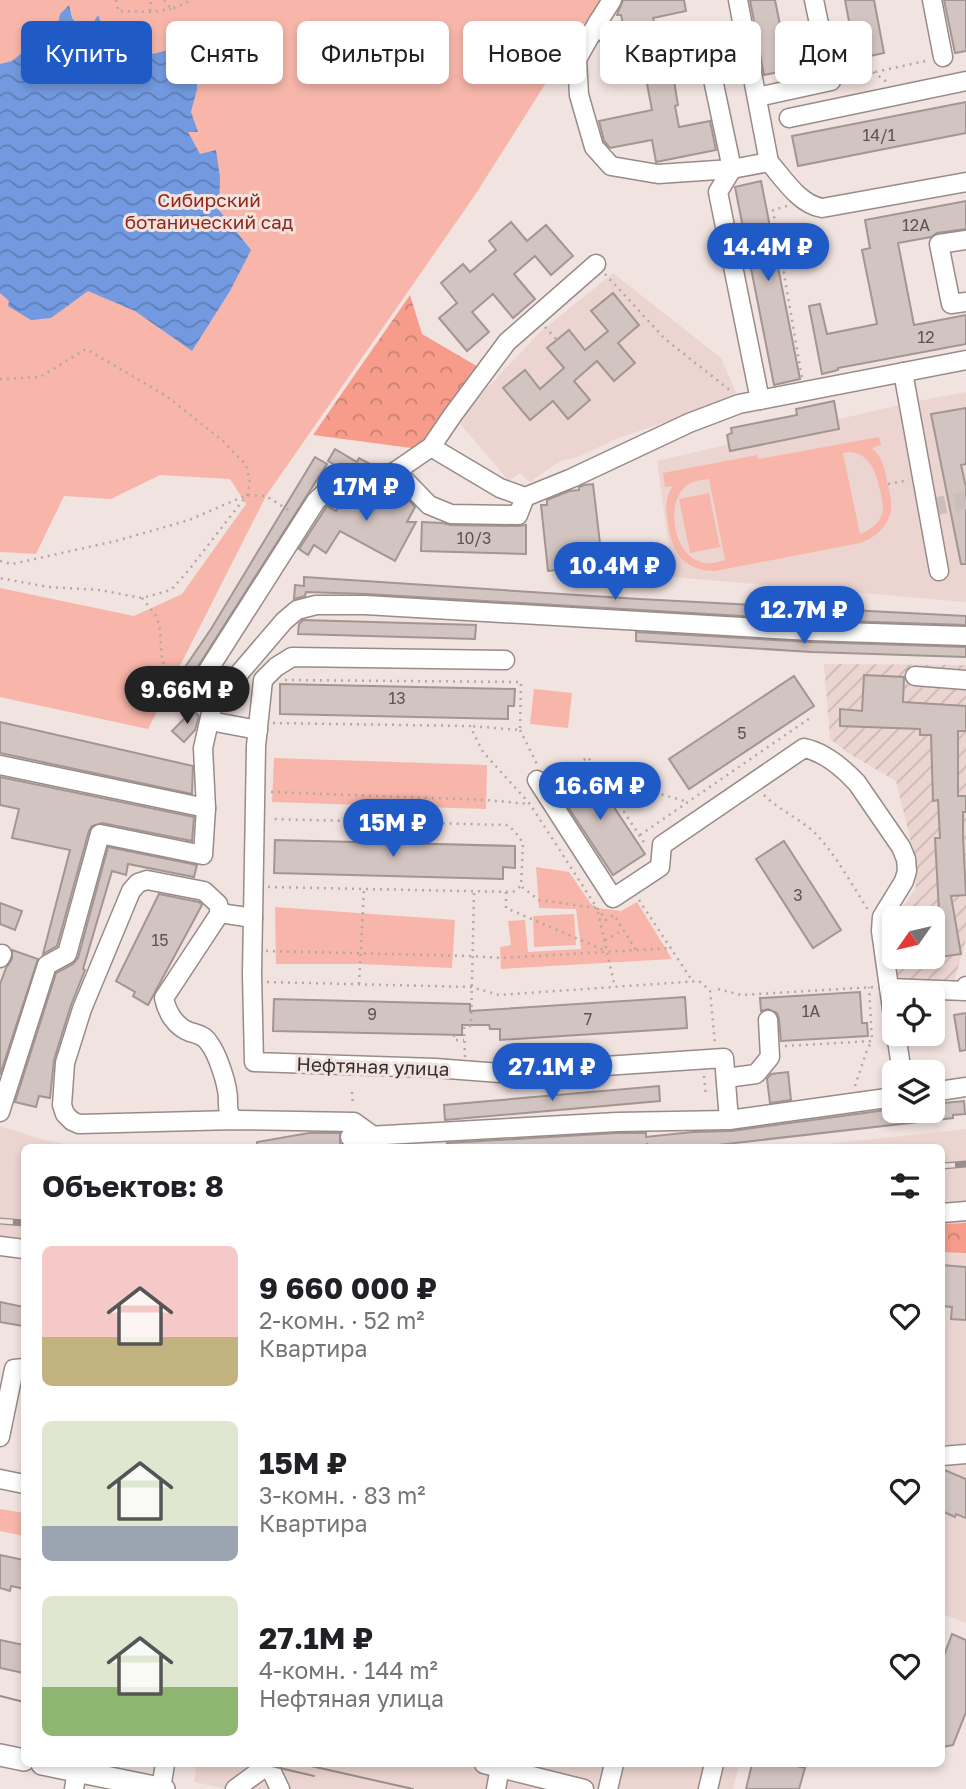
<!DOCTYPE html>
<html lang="ru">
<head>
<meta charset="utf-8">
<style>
  :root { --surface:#fff; --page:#f6f6f6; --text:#202124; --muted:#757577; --accent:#1f5ac7 }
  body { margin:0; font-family:"Golos Text",sans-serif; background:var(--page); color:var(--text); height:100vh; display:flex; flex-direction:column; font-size:26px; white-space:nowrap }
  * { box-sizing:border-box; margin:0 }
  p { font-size:23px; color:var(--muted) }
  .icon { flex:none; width:38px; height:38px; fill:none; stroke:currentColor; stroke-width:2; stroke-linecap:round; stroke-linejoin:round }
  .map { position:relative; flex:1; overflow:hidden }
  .panel { position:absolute; left:21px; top:1144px; width:924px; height:623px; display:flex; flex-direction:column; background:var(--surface); border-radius:10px; box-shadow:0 4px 10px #0003 }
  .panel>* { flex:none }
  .hud { position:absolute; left:21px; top:21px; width:924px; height:63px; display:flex; gap:14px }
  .needle { width:46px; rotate:236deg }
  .fabs { position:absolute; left:882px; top:906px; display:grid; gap:14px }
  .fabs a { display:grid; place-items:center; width:63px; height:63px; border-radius:10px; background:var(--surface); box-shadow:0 4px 10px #0003; font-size:35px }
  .price { position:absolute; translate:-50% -60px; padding:0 16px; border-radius:24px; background:var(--accent); color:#fff; font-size:23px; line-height:46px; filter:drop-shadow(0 2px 4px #0008) }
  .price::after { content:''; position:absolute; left:50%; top:42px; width:21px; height:16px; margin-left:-10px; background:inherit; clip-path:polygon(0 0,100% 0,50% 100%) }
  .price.on { background:#222; color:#fff }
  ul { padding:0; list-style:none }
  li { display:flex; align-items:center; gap:21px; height:175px; padding:0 21px }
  li span { display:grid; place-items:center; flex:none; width:196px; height:140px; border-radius:10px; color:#555 }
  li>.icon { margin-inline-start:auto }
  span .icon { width:84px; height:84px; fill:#fffc; stroke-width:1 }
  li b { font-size:30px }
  h2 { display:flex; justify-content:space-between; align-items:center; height:84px; padding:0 21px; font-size:30px }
  .pill { padding:0 24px; border-radius:10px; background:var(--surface); box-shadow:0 4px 10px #0003; font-size:24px; line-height:63px }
  .pill.on { background:var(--accent); color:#fff }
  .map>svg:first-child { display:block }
</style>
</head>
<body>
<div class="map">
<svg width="966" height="1789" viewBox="0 0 966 1789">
  <defs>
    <pattern id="industrial-furrows" width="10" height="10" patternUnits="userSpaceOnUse" patternTransform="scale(1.75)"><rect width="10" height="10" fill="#ecd5d0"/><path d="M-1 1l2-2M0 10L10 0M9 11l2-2" fill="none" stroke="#cbb7b3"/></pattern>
    <pattern id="forest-crowns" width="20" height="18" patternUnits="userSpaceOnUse" patternTransform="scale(1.75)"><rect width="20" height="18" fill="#f79c8b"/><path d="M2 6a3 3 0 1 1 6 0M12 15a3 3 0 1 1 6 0" fill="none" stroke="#c98072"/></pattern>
    <pattern id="water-waves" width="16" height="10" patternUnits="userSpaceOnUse" patternTransform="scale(1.75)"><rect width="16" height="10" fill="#739ae0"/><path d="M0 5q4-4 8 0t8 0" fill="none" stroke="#5f7eb6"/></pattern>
  </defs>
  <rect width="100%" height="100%" fill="#f1e3e0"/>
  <g fill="#ecd5d0">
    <polygon points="613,273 721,358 738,397 616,439 578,457 560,461 530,482 520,473 509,481 457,420 539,333"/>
    <polygon points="966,392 966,602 673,577 657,461 913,402"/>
    <polygon points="0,1126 44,1140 84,1148 24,1148 24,1246 0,1242"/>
    <polygon points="966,1129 966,1623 942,1614 942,1148 792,1148"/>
    <polygon points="197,1764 739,1764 733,1789 226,1789 194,1782"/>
  </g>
  <polygon fill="url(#industrial-furrows)" points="824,664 966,665 966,939 954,982 894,988 878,943 894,919 894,957 933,957 933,919 895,919 916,888 913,850 896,781 848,753 830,739"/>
  <g fill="url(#forest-crowns)">
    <polygon points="410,295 422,334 480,368 419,449 313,435"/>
    <polygon points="966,1223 966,1253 942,1252 942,1224"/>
  </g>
  <g fill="#f7b6a9" fill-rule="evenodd">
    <polygon points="0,0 602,0 563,56 475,195 266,496 148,729 0,697 0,588 134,616 182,594 246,504 230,479 160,475 111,499 64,496 36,554 0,552"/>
    <path d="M879 437 881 445 872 448C882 457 885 468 887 482 889 490 892 500 891 509 889 526 875 538 860 543L715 571C685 571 672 553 668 524 666 510 664 499 673 486L665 487 663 473 757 455 759 459ZM849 452C872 454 876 474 881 494 882 501 885 508 881 516 877 526 869 530 860 534L843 453ZM709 479 725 560C716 563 707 565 698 561 674 551 666 506 684 488 690 481 700 480 709 479Z"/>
    <polygon points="709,493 720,547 690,553 679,499"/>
    <polygon points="534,689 572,693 568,728 530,724"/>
    <polygon points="274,758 487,765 486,809 272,802"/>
    <polygon points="536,867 569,872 591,904 597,908 621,911 637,902 672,959 501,969 500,947 511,945 508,921 525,920 528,952 581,949 576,909 539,908"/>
    <polygon points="275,907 455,920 452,968 360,964 276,964"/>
    <polygon points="574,914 576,945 534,947 533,916"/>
    <polygon points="0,1509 24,1513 24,1536 0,1531"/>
  </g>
  <path fill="url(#water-waves)" d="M69 5 72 18 81 28H90L98 15C116 61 120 63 168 50L187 61 197 63V89L191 112 198 132H188L200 154 216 150 220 177 219 210 251 250 230 291 192 351 135 311 88 291 51 318 31 320 8 306 9 301 0 293V64L12 61 58 24 60 14Z"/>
  <g fill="#d2c4c1" stroke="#a29592" stroke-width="2">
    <polygon points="623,0 684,0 686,11 653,18 656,30 633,34 625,31 621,15 617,15"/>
    <polygon points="750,0 775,0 789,70 764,75"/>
    <polygon points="845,0 874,0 884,53 856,59"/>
    <polygon points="944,0 966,0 966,51 955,53"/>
    <polygon points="671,63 678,105 675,106 679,127 710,121 716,150 656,162 652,140 610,148 604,141 599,121 652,110 644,68"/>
    <polygon points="966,102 966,133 798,166 792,136"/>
    <polygon points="761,181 800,379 774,385 735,187"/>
    <polygon points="966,201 966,229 937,233 931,237 898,243 914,325 966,315 966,344 838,368 838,370 822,374 809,306 820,304 827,334 877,324 862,250 870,248 865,220"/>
    <polygon points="511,222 527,241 546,225 573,256 551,275 535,256 514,274 535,299 513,318 493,294 472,312 489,332 467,351 439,318 457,303 441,283 463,264 470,272 496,250 489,241"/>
    <polygon points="613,293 639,325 618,343 635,363 614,381 597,361 574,381 590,400 568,419 553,401 530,420 503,388 525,370 540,389 564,368 547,348 569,330 585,350 608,331 591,311"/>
    <polygon points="834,401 839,429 730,451 727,435 732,433 731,428 797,415 796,409"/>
    <polygon points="966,408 966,464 961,465 966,487 966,564 961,564 931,414"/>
    <polygon points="335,449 357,462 359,458 372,465 369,470 365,471 344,470 328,461"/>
    <polygon points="315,457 327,464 188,682 179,676 211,629"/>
    <polygon points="593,484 603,569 589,570 588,567 548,571 541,505 547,505 547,500 569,491 579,490 579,487 584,485"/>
    <polygon points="386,488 410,501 415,507 407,522 416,522 395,561 340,531 326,553 314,545 308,555 299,549 327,506 336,511 347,493 367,494"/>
    <polygon points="422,522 442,523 451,525 518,526 526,525 526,554 421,551"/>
    <polygon points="304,577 639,599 966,616 966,625 811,620 366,594 306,592 305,596 294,599 295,585 304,586"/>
    <polygon points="303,620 476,625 475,639 298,634 299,624"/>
    <polygon points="636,632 810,642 966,647 966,657 812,652 636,641"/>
    <polygon points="864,675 904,677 903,702 966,706 966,731 958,731 958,796 966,796 966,812 963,812 963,837 966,895 951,896 961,954 933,958 933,912 939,911 935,838 940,838 938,800 933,801 931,735 920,735 920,729 840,726 840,709 862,711"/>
    <polygon points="794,676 814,706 689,789 669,759"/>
    <polygon points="280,684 515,689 514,706 508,706 508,719 280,714"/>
    <polygon points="193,710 199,716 195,730 184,742 172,731"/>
    <polygon points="0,722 193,766 192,794 0,753"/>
    <polygon points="588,768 645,854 613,875 556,789"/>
    <polygon points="0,777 194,817 192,841 102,823 92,826 89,831 57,946 43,954 70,850 12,838 19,809 0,805"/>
    <polygon points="275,840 515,846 515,868 503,867 503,879 274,873"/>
    <polygon points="784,841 841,930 813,948 756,859"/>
    <polygon points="108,847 197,865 194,877 128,864 126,875 112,871 83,969 85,970 71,1005 54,1060 50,1098 39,1096 36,1107 15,1102 56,973 73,964 78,958"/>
    <polygon points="159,894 199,902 202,905 148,1005 133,996 135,992 116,981"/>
    <polygon points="0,903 22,911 15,930 0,924"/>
    <polygon points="12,950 38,959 0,1075 0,984 6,968 12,959"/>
    <polygon points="860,992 862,1023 867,1023 868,1036 781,1041 779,1019 777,1013 768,1009 761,1011 760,998"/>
    <polygon points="685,997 687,1028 500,1040 500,1029 490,1029 489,1025 462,1025 462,1035 273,1031 274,999 470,1004 470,1011"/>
    <polygon points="966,1013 966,1050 960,1051 954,1015"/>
    <polygon points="788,1072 791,1100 770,1103 767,1079 771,1074"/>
    <polygon points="659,1086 660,1101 445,1120 444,1105"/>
    <polygon points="964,1101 965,1114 953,1115 953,1118 691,1148 647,1148 647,1143 647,1145 601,1148 447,1148 447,1143 617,1133 646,1133 646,1137 693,1132 731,1131 894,1109 894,1111 933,1111 933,1104"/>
    <polygon points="309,1133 340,1133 340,1143 348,1148 257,1148 257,1142"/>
    <polygon points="942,1265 966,1267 966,1320 951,1319 952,1307 942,1306"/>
    <polygon points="0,1302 24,1307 23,1326 0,1322"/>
    <polygon points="942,1469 966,1479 966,1518 956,1514 955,1517 942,1511"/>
    <polygon points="0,1555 24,1560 24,1589 11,1586 10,1591 0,1588"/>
    <polygon points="952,1634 966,1640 966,1712 953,1745 942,1747 942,1661"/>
    <polygon points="0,1640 24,1645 24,1673 0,1668"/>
    <polygon points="752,1764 788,1764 805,1768 799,1789 746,1789"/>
  </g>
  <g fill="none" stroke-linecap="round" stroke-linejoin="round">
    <polyline stroke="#cbbfbc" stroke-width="18" stroke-dasharray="18 9" stroke-linecap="butt" points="928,508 966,500"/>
    <defs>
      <g id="minor">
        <polyline points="612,0 598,22 607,35 631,46 681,39 699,49 711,70 732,169 718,192 760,400"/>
        <polyline points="738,0 769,162"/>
        <polyline points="932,0 943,57"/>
        <path d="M598 22 577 59 579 95 594 147 611 166 658 174 732 169 769 162C784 179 799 204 822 208L966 182"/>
        <polyline points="757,97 831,81 814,0"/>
        <polyline points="789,118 966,81"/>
        <polyline points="966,240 939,244 951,304 966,302"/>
        <polyline points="903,372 939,571"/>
        <polyline points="431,447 500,488 525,497 572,478 689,423 739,404 966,360"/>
        <polyline points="396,471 431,447 452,416 507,342 596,264"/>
        <polyline points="505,660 292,657 276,667 263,680 256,746 252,974 254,1062 435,1068 500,1073 724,1058 729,1120 894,1097"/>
        <polyline points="915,676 966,680"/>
        <polyline points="198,686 316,501 337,481 367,483 396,471 429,505 451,514 518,515 525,497"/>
        <polyline points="210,721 258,730"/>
        <polyline points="0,765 206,808"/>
        <path d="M537 780 613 898 660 867 662 845 804 748C824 752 843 768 857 783L901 847 906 859 907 871 904 881 882 917 881 931 894 1023"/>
        <polyline points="220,913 218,904 204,891 147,880 138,883 131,891 82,1009 65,1063 62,1105 65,1114 72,1121 79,1124 235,1120 354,1122 372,1135"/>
        <polyline points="0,958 2,954"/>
        <polyline points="889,988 965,991 966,986"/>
        <polyline points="896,1034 902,1073"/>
        <polyline points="726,1078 756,1074 770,1057 768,1020"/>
        <polyline points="933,1092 966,1087"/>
        <polyline points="0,1112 47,965 67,954 100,834 203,855 206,808 203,748 213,704 284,621 297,610 316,605 365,605 810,631 966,636"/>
        <path d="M235 1120C224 1111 230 1103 227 1090 225 1078 217 1053 209 1043 205 1036 198 1034 190 1032 176 1027 167 1013 164 998L220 913 253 918"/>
        <polyline points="350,1137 617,1122 729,1120"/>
        <polyline points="942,1213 966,1211"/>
        <polyline points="0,1246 24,1249"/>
        <polyline points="0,1437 14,1369 24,1368"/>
        <polyline points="942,1456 966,1454"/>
        <polyline points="0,1479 24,1484"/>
        <polyline points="268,1764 280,1789"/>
        <polyline points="484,1764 584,1789"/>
        <polyline points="161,1788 165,1764"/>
        <polyline points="74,1789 77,1771"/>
        <polyline points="235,1789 268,1765"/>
        <polyline points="496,1789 498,1778 504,1764"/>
        <polyline points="608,1789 614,1764"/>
        <polyline points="708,1789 714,1764"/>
      </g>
      <g id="major">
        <polyline points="0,1755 24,1760"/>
        <polyline points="42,1764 164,1789"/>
      </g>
    </defs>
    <use href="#minor" stroke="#988b88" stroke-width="21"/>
    <use href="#major" stroke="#988b88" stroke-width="24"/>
    <g stroke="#b3a8a5" stroke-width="2.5" stroke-dasharray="2 5" stroke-linecap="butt">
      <polyline points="116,0 118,11 150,12 171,9"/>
      <polyline points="164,0 171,9 193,0"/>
      <polyline points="150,11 151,0"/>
      <polyline points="873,72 887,82"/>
      <polyline points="848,78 930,60"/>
      <polyline points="787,206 773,210 802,378"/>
      <polyline points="605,274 665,339 731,391"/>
      <polyline points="545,327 557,340"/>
      <polyline points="0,379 40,377 86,349 165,395 223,441 246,465 250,483 247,495 188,571 171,590 142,598 100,590 48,587 0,578"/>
      <polyline points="888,484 909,480"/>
      <polyline points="0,561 12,564 116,541 189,520 247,495 266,496 290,511"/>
      <polyline points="142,598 157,617 160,630 162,661 178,684 182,687"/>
      <polyline points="285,680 521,682 520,730 470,726"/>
      <polyline points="273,723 470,726 483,752 530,804 597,908 606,920 614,915 636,950"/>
      <polyline points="520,730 538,766"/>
      <polyline points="601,777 688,802"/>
      <polyline points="555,780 588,757 645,844"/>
      <polyline points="271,792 486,800 530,804"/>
      <path d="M764 795C779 810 802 820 816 834 835 854 853 886 868 910"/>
      <polyline points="640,835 813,716"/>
      <polyline points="268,887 513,892 521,886 523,843 516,833 508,825 270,819"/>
      <polyline points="522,887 539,900 597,908 615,987"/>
      <polyline points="506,892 506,908 604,950"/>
      <polyline points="639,900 693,982"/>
      <polyline points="605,940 623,930"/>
      <polyline points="266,951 472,956 501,958 672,948"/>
      <polyline points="267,982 471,987 499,995 699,981 704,985 710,991 715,1044"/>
      <polyline points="359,984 364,890"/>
      <polyline points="718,989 741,995 875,987"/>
      <polyline points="454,1035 454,1040 464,1040"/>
      <polyline points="785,1046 872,1041 869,987"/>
      <polyline points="465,1057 464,1027 471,1026 474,892"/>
      <polyline points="929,1073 940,1067"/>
      <polyline points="704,1076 706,1096"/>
      <polyline points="855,1086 867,1050 872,1041"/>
      <polyline points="352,1092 353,1106"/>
    </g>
    <use href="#minor" stroke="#fff" stroke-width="18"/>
    <use href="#major" stroke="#fff" stroke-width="21"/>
    <g stroke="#988e8b" stroke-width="2">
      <polyline points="0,1696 24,1702"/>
      <polyline points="263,1764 314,1776"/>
      <polyline points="302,1764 413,1789"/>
    </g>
    <defs>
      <g id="rail">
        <polyline points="942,1166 966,1164"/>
        <polyline points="0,1221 24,1223"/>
      </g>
    </defs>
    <use href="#rail" stroke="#988e8b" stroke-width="7"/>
    <use href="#rail" stroke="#f1e3e0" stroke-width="4.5" stroke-dasharray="13" stroke-linecap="butt"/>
  </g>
  <g text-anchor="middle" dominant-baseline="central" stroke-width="6" stroke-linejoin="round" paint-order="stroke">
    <g font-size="16" fill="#5c5553">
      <text x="879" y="135">14/1</text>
      <text x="916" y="225">12А</text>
      <text x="926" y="337">12</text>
      <text x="474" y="538">10/3</text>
      <text x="397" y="698">13</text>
      <text x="742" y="733">5</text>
      <text x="798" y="895">3</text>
      <text x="160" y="940">15</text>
      <text x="811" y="1011">1А</text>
      <text x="372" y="1014">9</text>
      <text x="588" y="1019">7</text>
    </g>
    <g font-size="19" fill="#912819" stroke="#f1e3e0">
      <text x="209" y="199">Сибирский<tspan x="209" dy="22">ботанический сад</tspan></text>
    </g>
    <g font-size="19" fill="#35302e" stroke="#f1e3e0">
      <text transform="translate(373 1066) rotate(2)">Нефтяная улица</text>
    </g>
  </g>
</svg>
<div class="fabs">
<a><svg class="needle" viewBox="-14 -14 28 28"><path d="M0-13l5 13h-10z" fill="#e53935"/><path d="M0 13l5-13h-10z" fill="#757577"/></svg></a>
<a><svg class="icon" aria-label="locate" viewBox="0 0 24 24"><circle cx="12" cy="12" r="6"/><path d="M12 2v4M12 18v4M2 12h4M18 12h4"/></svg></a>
<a><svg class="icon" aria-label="layers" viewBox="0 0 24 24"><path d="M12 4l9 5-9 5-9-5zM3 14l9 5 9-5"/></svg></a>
</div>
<b class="price" style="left:768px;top:283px">14.4M ₽</b>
<b class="price" style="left:366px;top:523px">17M ₽</b>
<b class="price" style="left:615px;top:602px">10.4M ₽</b>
<b class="price" style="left:804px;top:646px">12.7M ₽</b>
<b class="price on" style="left:187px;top:726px">9.66M ₽</b>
<b class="price" style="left:600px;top:822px">16.6M ₽</b>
<b class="price" style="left:393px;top:859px">15M ₽</b>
<b class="price" style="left:552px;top:1103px">27.1M ₽</b>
<div class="hud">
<a class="pill on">Купить</a>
<a class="pill">Снять</a>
<a class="pill">Фильтры</a>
<a class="pill">Новое</a>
<a class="pill">Квартира</a>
<a class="pill">Дом</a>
</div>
<section class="panel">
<h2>Объектов: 8<svg class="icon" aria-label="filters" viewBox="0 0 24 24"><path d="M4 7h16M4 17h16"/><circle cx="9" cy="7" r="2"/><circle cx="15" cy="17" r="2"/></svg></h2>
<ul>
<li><span style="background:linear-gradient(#f6c9c9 65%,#c2b280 0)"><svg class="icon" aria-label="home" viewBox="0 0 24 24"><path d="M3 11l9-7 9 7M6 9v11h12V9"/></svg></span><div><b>9 660 000 ₽</b><p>2-комн. · 52 m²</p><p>Квартира</p></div><svg class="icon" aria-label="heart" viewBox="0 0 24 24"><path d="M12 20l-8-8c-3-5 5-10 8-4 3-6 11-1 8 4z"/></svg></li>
<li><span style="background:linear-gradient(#dfe7d0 75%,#9aa5b1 0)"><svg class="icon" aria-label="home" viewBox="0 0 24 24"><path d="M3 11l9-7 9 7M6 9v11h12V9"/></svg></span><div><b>15M ₽</b><p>3-комн. · 83 m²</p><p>Квартира</p></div><svg class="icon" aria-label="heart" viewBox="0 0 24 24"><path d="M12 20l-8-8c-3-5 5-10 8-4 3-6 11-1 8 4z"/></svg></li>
<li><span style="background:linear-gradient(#dfe7d0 65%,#8fb573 0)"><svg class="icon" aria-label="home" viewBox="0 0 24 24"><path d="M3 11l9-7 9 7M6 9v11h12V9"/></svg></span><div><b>27.1M ₽</b><p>4-комн. · 144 m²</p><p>Нефтяная улица</p></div><svg class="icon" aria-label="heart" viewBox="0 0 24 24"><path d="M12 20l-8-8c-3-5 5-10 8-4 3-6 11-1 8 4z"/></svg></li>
</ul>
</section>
</div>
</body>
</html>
